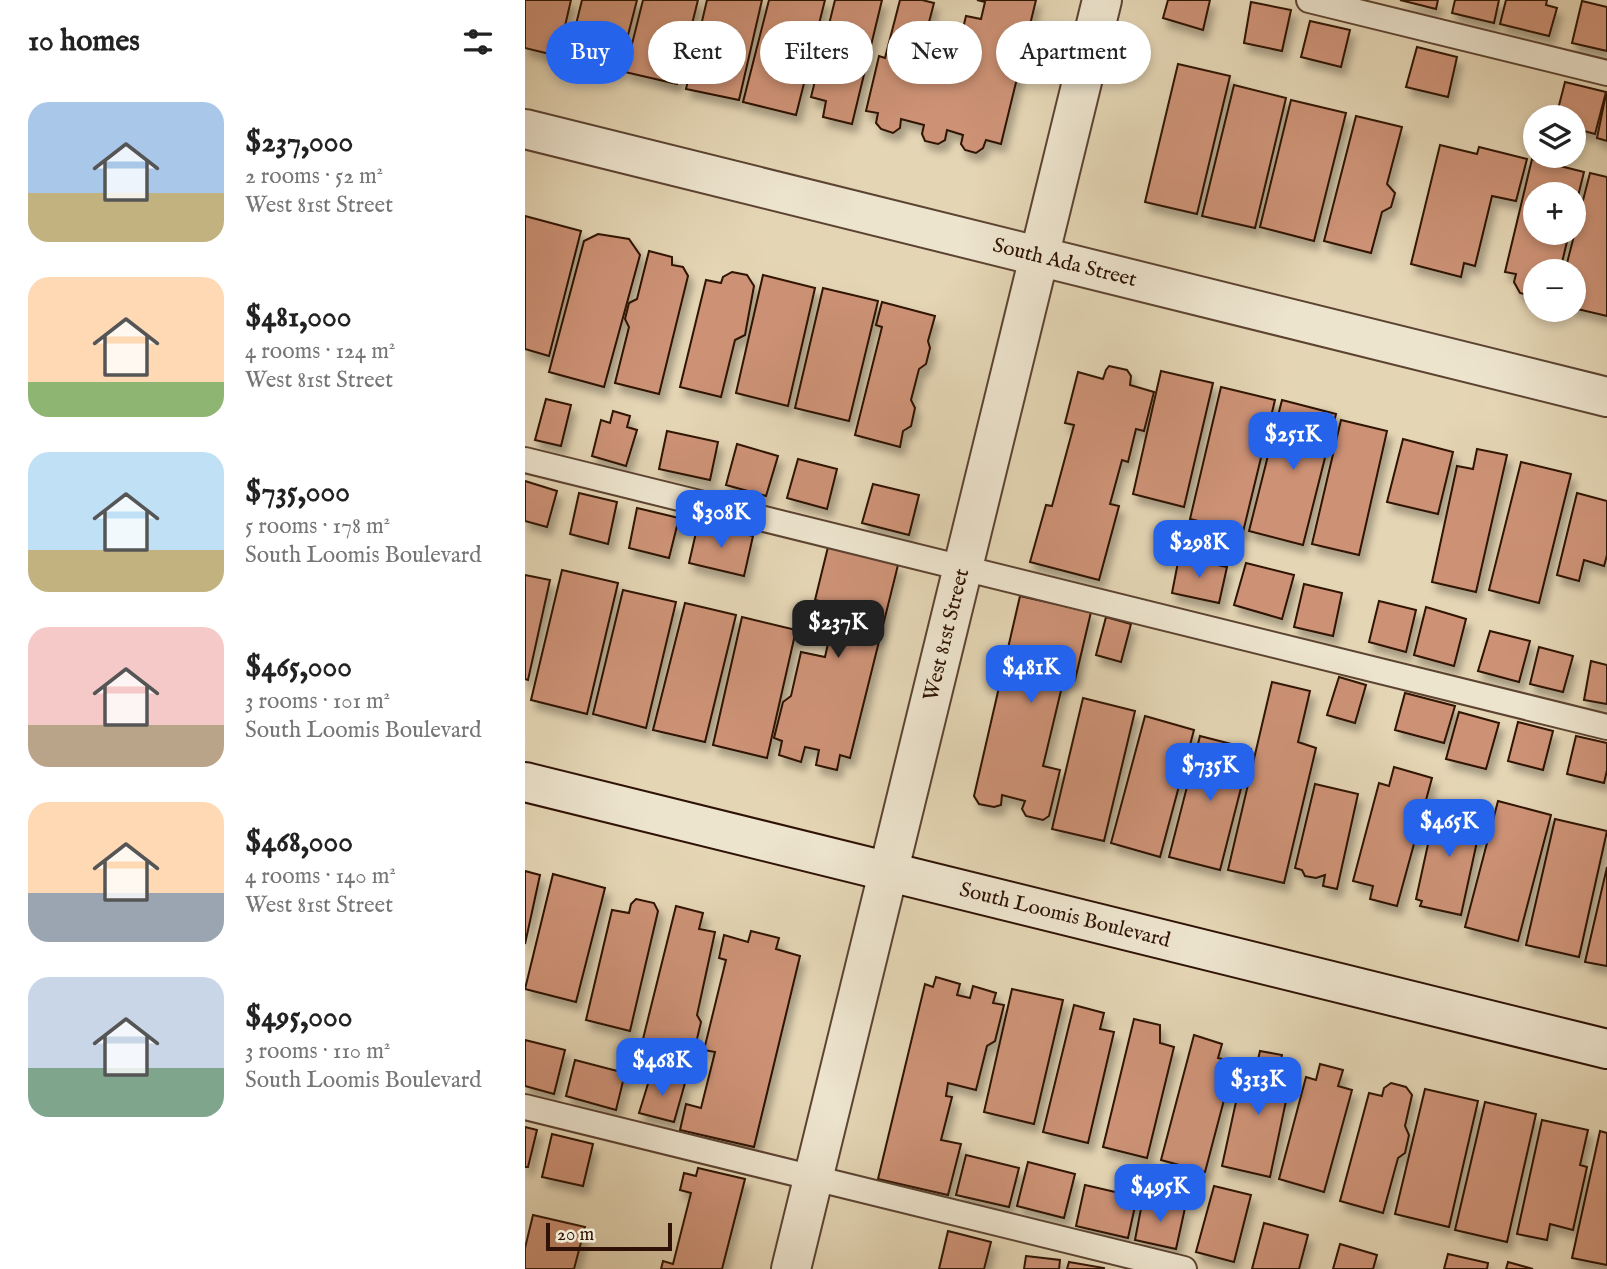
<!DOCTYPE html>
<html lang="en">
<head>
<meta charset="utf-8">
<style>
  :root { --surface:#fff; --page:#f6f6f6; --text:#222; --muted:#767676; --accent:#2563eb }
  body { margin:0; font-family:"IM FELL English",serif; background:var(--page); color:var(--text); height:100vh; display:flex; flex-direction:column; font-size:26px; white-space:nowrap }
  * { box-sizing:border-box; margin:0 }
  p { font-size:23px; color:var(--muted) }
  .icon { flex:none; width:38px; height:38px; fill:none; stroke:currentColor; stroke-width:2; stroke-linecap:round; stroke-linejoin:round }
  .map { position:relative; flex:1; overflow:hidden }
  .sheet { display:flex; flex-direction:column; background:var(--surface); width:525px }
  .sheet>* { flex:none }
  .hud { position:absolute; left:21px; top:21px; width:665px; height:63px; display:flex; gap:14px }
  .controls { position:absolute; left:998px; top:105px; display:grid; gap:14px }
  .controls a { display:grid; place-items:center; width:63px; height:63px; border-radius:50%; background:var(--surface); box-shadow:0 4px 10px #0003; font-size:35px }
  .scale { position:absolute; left:21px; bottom:18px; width:126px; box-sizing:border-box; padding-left:7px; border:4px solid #2f1205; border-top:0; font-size:19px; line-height:24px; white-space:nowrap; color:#2f1205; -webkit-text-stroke:5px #ede4ce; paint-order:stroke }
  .price { position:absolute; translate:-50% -60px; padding:0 16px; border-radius:14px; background:var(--accent); color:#fff; font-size:23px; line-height:46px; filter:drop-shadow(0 2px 4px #0008) }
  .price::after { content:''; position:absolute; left:50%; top:42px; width:21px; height:16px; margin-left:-10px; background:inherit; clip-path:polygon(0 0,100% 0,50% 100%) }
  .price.on { background:#222; color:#fff }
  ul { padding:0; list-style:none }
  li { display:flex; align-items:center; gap:21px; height:175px; padding:0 28px }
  li span { display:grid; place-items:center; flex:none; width:196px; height:140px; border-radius:21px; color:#555 }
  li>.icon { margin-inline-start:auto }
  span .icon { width:84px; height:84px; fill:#fffc; stroke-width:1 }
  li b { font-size:30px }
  h2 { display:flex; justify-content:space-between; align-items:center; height:84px; padding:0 28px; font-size:30px }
  .pill { padding:0 24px; border-radius:32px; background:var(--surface); box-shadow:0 4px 10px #0003; font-size:24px; line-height:63px }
  .pill.on { background:var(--accent); color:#fff }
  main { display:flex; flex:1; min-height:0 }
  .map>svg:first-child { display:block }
</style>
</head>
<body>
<main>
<section class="sheet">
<h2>10 homes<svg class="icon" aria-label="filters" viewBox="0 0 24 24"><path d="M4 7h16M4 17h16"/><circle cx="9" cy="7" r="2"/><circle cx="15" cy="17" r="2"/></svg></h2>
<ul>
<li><span style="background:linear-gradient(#a9c7e8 65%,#c2b280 0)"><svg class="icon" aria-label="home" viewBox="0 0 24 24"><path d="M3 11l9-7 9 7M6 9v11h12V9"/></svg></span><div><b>$237,000</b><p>2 rooms · 52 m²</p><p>West 81st Street</p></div></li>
<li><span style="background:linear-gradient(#ffd9b3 75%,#8fb573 0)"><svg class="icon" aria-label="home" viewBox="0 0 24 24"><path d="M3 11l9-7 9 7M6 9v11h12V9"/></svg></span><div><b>$481,000</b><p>4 rooms · 124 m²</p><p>West 81st Street</p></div></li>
<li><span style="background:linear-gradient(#bfe0f5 70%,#c2b280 0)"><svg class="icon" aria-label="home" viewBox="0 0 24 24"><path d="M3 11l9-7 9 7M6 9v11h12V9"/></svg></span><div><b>$735,000</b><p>5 rooms · 178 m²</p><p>South Loomis Boulevard</p></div></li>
<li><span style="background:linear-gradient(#f6c9c9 70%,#b9a48a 0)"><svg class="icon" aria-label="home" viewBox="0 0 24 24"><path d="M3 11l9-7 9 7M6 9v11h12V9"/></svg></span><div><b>$465,000</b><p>3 rooms · 101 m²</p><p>South Loomis Boulevard</p></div></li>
<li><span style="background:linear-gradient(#ffd9b3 65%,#9aa5b1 0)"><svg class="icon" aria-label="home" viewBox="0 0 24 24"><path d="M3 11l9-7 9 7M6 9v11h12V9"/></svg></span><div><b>$468,000</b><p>4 rooms · 140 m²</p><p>West 81st Street</p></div></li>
<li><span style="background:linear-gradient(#c9d6e8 65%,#7fa58c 0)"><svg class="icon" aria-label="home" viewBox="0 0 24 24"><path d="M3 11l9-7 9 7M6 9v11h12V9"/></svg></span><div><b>$495,000</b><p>3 rooms · 110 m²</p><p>South Loomis Boulevard</p></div></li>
</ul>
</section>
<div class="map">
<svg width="1082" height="1269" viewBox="0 0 1082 1269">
  <defs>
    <filter id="shadow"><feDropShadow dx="4.5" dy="8" stdDeviation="3.5" flood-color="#0004"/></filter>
  </defs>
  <rect width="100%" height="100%" fill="#e4d5b4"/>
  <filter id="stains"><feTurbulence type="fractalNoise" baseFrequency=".00286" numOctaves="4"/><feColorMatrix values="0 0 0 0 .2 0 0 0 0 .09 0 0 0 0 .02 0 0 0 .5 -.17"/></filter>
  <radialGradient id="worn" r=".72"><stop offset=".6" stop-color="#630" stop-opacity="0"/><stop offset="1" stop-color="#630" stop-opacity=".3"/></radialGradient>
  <g fill="#cd9276" stroke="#2f1205" stroke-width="2" filter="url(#shadow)">
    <polygon points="0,0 46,0 33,56 0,48"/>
    <polygon points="57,0 112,0 94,70 43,57"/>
    <polygon points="118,0 173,0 152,84 100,72"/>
    <polygon points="182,0 237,0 214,100 161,89"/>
    <polygon points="244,0 300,0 271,115 218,102"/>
    <polygon points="310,0 357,0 327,124 298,117 301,101 286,97"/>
    <polygon points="375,0 397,0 409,3 392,68 398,70 402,56 428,62 441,71 447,48 434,45 441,16 456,19 460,2 452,0 511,0 476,144 461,140 458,148 451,153 440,150 436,144 438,135 422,130 420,140 413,144 400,141 397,134 399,125 376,119 375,128 368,133 356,129 351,123 353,113 341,111 354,56 360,58"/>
    <polygon points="643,0 685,0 678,30 638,18"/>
    <polygon points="875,0 913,0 911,9"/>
    <polygon points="930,0 974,0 969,23 927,13"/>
    <polygon points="981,0 1022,0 1021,5 1032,8 1024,36 975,24"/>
    <polygon points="1057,1 1082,7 1082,51 1047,43"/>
    <polygon points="726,2 766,10 757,51 719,43"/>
    <polygon points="785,21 825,30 816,67 776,57"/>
    <polygon points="892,47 932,57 923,97 881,87"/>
    <polygon points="653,64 705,76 672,214 620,202"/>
    <polygon points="1040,82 1081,92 1070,134 1048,128 1048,117 1031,117"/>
    <polygon points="709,85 761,98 730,228 677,216"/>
    <polygon points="1081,94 1082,94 1082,141 1072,138"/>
    <polygon points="766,100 821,113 789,241 735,227"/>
    <polygon points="831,116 877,127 862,184 870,193 866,207 857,212 846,253 799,241"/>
    <polygon points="915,145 952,154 954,147 1002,159 991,201 967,196 950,266 939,263 936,277 886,264"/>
    <polygon points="1007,159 1059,172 1048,216 1048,194 1010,194 1010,233 1044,233 1035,271 1010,271 1010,297 995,293 989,282 991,274 980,272"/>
    <polygon points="1065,173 1082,177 1082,316 1048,308 1048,271 1040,271"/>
    <polygon points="0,216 56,231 24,356 0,349"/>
    <polygon points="73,234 104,239 115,255 79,387 24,372 59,241"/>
    <polygon points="124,251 147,257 147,265 158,267 163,276 134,394 90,383 104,327 100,319 104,303 112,299"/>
    <polygon points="207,272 222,275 229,286 220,335 210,340 196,397 155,387 181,280 196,283 198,277"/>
    <polygon points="238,275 290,288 263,406 211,393"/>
    <polygon points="298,288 353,301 324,421 270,408"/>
    <polygon points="357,302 410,316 403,341 405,348 401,364 394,369 386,400 390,408 386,426 378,431 375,447 330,435 357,327 351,325"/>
    <polygon points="584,366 602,370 606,376 605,385 629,392 619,431 611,429 603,462 597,460 585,504 594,506 574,580 505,562 521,505 527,506 549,425 540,423 553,372 578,379 581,370"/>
    <polygon points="636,371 688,383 659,507 608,494"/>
    <polygon points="696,387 750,400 718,532 665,519"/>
    <polygon points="21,399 46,405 36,446 10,440"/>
    <polygon points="757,400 811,414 778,545 724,531"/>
    <polygon points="88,411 105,416 102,427 112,430 101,466 67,456 76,420 85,423"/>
    <polygon points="816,420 862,431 834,555 787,544"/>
    <polygon points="142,431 193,442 185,480 134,469"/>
    <polygon points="878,439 928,452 913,514 862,502"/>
    <polygon points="212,444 253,456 241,496 201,485"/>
    <polygon points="952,449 982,455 951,592 907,582 932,466 948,469"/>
    <polygon points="273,459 312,469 302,509 262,498"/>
    <polygon points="996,462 1046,474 1014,603 964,590"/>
    <polygon points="0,481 32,491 22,527 0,521"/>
    <polygon points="348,484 394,495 384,535 337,523"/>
    <polygon points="54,493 92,502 83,544 45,534"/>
    <polygon points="1052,493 1082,501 1082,555 1079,566 1059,560 1054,581 1032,575"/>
    <polygon points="112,508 154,518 144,558 104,548"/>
    <polygon points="173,524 228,536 219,576 164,563"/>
    <polygon points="303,547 373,565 325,758 315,755 312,770 291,765 294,750 280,747 276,762 254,755 257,741 249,738 258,702 266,696 276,652 300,657 303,644 297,642 307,604 290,600"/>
    <polygon points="654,557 702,567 694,603 647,593"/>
    <polygon points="721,563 769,575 757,619 709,605"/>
    <polygon points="37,570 93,583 62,714 6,700"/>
    <polygon points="0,575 25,580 3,680 0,679"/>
    <polygon points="779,584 817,593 808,636 769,627"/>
    <polygon points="98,590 151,602 121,728 68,714"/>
    <polygon points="495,596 566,612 550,680 539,678 518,766 535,770 524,816 518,820 501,816 497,809 500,801 477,795 476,805 469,807 454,804 449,796"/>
    <polygon points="854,601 891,610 881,652 844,642"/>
    <polygon points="160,603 211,615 180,742 128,730"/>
    <polygon points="901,607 941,619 929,666 889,655"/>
    <polygon points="217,617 271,630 242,758 188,745"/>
    <polygon points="581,617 606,624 596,662 571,655"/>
    <polygon points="965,631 1005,641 994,682 953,671"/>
    <polygon points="1014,647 1048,656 1038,692 1005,684"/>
    <polygon points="1066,661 1082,665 1082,704 1059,700"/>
    <polygon points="814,677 841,685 830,723 802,715"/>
    <polygon points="747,682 785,691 773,742 791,748 759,883 703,870"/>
    <polygon points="880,693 930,706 919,743 870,730"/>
    <polygon points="558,698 610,711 579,841 527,829"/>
    <polygon points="934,712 974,723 961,769 921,759"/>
    <polygon points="620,716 669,730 635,857 586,843"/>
    <polygon points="993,722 1028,731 1018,770 983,761"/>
    <polygon points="675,736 726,749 695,870 644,857"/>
    <polygon points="1051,736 1082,743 1082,770 1079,783 1042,774"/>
    <polygon points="869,767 907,778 872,906 845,899 848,886 828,881 854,783 864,786"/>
    <polygon points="790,784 833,794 812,889 798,886 800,875 791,878 780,876 777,870 770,868"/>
    <polygon points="973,801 1026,815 993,941 940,927"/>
    <polygon points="912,803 958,814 936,915 895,906 897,901 891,899"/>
    <polygon points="1030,819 1082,831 1054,957 1001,945"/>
    <polygon points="1082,867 1082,966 1060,962"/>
    <polygon points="0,871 15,875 0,944"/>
    <polygon points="28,874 80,888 51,1002 0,989"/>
    <polygon points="111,899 129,903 133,911 105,1031 61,1020 87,910 104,913 106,904"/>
    <polygon points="151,906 178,913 174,929 190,932 172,1015 176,1022 167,1060 116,1047"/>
    <polygon points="226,931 254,938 251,949 275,956 229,1147 155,1130 161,1104 176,1108 190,1052 179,1050 201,960 194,958 199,935 223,942"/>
    <polygon points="411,977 435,984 432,995 445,998 448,986 471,993 468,1003 479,1005 470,1041 462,1046 451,1090 423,1083 421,1096 427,1097 416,1140 436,1144 423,1195 353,1179 400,984 408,987"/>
    <polygon points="487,989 538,1000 509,1124 459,1112"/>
    <polygon points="549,1005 579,1013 575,1029 589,1032 563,1143 518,1132"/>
    <polygon points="609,1019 635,1025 635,1043 649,1047 622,1158 578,1147"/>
    <polygon points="669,1035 697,1044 693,1058 709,1062 680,1172 636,1160"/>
    <polygon points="0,1040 40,1050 29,1094 0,1086"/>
    <polygon points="735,1051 757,1055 753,1073 766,1077 745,1177 697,1166 719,1065 731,1068"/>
    <polygon points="50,1060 100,1073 91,1110 41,1096"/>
    <polygon points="795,1064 818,1070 813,1086 827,1090 799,1192 754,1179 781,1077 791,1080"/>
    <polygon points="126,1074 160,1083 149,1122 114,1113"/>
    <polygon points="866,1083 881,1087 887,1095 880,1126 884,1135 880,1153 873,1158 858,1213 815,1201 844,1093 857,1096 859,1088"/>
    <polygon points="900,1089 953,1101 924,1227 870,1214"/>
    <polygon points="960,1102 1011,1114 982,1242 930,1230"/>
    <polygon points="1017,1120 1063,1130 1055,1165 1062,1167 1048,1230 1025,1224 1022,1240 992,1234"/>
    <polygon points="0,1127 12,1130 3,1167 0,1167"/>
    <polygon points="1075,1131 1082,1133 1082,1265 1047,1258"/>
    <polygon points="27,1134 68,1144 58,1186 17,1177"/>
    <polygon points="441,1155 494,1168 484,1207 431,1195"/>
    <polygon points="503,1162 550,1174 539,1218 492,1206"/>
    <polygon points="173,1168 220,1179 197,1269 136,1269 138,1261 148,1264 166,1193 155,1190 159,1173 171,1176"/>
    <polygon points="560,1185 612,1197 603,1238 551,1226"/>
    <polygon points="689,1186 726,1195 709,1262 671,1252"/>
    <polygon points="618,1198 660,1208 651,1249 610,1240"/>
    <polygon points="8,1215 60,1227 49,1269 0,1269 0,1248"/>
    <polygon points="739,1223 783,1235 774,1269 727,1269"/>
    <polygon points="423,1231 466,1242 459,1269 414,1269"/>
    <polygon points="815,1244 852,1255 848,1269 808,1269"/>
    <polygon points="923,1254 963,1263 962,1269 919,1269"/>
    <polygon points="501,1256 535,1260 534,1269 499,1269"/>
    <polygon points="544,1262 579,1268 579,1269 542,1269"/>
    <polygon points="983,1262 1008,1269 981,1269"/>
  </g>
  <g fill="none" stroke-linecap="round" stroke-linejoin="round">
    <defs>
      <g id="lane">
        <polyline points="784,0 1082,73"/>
        <polyline points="0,460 1082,727"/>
        <polyline points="0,1107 659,1269"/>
      </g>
      <g id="street">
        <path id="s1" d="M0 129 1082 397"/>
        <path id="s2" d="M266 1269 577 0"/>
      </g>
      <g id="secondary">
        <path id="s3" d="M0 782 1082 1049"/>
      </g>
    </defs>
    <use href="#lane" stroke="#5c4331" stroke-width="28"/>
    <use href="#street" stroke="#5c4331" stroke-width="42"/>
    <use href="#secondary" stroke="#2f1205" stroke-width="42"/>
    <use href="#lane" stroke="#ede4ce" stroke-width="24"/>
    <use href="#street" stroke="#ede4ce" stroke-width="38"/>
    <use href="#secondary" stroke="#ede4ce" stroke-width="38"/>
  </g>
  <g text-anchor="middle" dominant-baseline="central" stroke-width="6" stroke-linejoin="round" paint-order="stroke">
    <g font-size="21" fill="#2f1205" stroke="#ede4ce">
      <text stroke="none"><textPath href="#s1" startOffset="556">South Ada Street</textPath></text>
      <text stroke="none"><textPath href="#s2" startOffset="653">West 81st Street</textPath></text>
      <text stroke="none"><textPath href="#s3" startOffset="556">South Loomis Boulevard</textPath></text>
    </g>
  </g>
  <rect width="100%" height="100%" filter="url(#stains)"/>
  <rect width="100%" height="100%" fill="url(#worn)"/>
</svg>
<div class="controls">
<a><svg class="icon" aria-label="layers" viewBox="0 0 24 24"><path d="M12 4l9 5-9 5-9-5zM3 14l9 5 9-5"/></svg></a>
<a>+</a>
<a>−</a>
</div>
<div class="scale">20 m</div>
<b class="price" style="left:768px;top:472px">$251K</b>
<b class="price" style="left:196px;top:550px">$308K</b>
<b class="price" style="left:674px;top:580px">$298K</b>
<b class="price on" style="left:313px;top:660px">$237K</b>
<b class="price" style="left:506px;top:705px">$481K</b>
<b class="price" style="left:685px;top:803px">$735K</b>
<b class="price" style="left:924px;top:859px">$465K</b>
<b class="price" style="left:137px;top:1098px">$468K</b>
<b class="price" style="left:733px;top:1117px">$313K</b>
<b class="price" style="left:635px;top:1224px">$495K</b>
<div class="hud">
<a class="pill on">Buy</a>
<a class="pill">Rent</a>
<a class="pill">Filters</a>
<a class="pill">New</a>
<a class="pill">Apartment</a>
</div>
</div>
</main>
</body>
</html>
